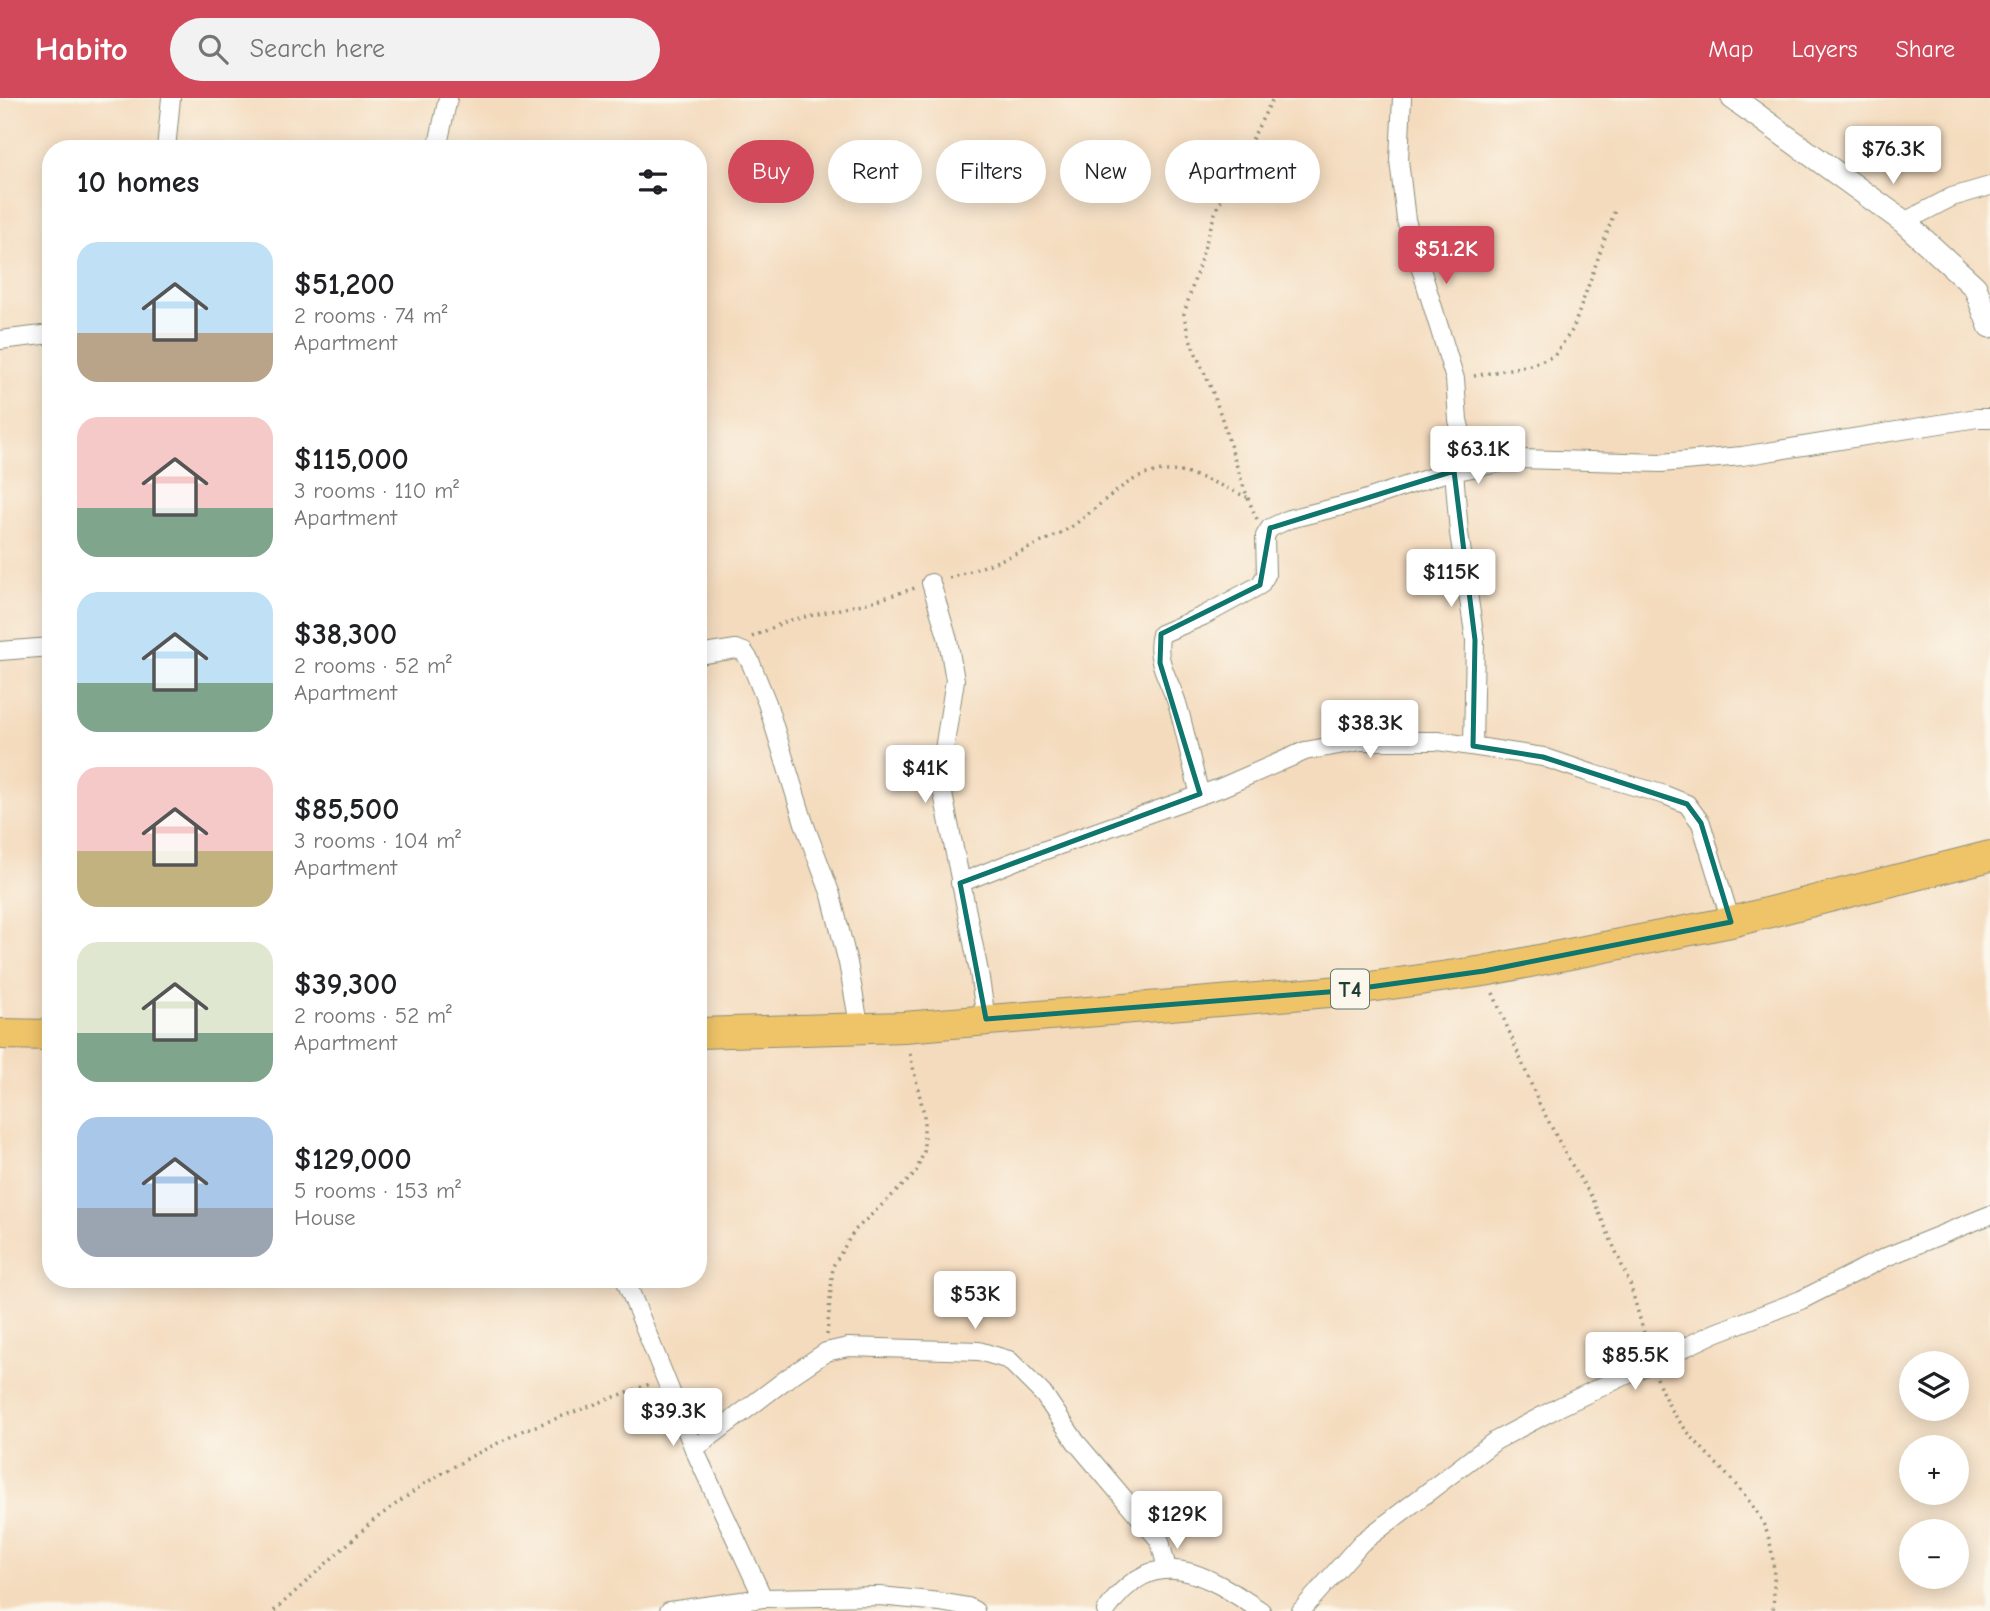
<!DOCTYPE html>
<html lang="en">
<head>
<meta charset="utf-8">
<style>
  :root { --surface:#fff; --page:#f2f2f2; --text:#202124; --muted:#757577; --accent:#d1495b }
  body { margin:0; font-family:"Comic Neue",sans-serif; background:var(--page); color:var(--text); height:100vh; display:flex; flex-direction:column; font-size:26px; white-space:nowrap }
  * { box-sizing:border-box; margin:0 }
  p { font-size:23px; color:var(--muted) }
  .icon { flex:none; width:38px; height:38px; fill:none; stroke:currentColor; stroke-width:2; stroke-linecap:round; stroke-linejoin:round }
  .map { position:relative; flex:1; overflow:hidden }
  .panel { position:absolute; left:42px; top:42px; width:665px; height:1148px; display:flex; flex-direction:column; background:var(--surface); border-radius:28px; box-shadow:0 4px 18px #0003 }
  .panel>* { flex:none }
  .top-card { position:absolute; left:728px; top:42px; width:665px; height:63px; display:flex; gap:14px }
  .controls { position:absolute; left:1899px; top:1253px; display:grid; gap:14px }
  .controls a { display:grid; place-items:center; width:70px; height:70px; border-radius:50%; background:var(--surface); box-shadow:0 4px 18px #0003; font-size:35px }
  .price { position:absolute; translate:-50% -60px; padding:0 16px; border-radius:7px; background:#fff; color:#222; font-size:23px; line-height:46px; filter:drop-shadow(0 2px 4px #0008) }
  .price::after { content:''; position:absolute; left:50%; top:42px; width:21px; height:16px; margin-left:-10px; background:inherit; clip-path:polygon(0 0,100% 0,50% 100%) }
  .price.current { background:var(--accent); color:#fff }
  ul { padding:0; list-style:none }
  li { display:flex; align-items:center; gap:21px; height:175px; padding:0 35px }
  li span { display:grid; place-items:center; flex:none; width:196px; height:140px; border-radius:21px; color:#555 }
  li>.icon { margin-inline-start:auto }
  span .icon { width:84px; height:84px; fill:#fffc; stroke-width:1 }
  li b { font-size:30px }
  h2 { display:flex; justify-content:space-between; align-items:center; height:84px; padding:0 35px; font-size:30px }
  .pill { padding:0 24px; border-radius:32px; background:var(--surface); box-shadow:0 4px 18px #0003; font-size:24px; line-height:63px }
  .pill.current { background:var(--accent); color:#fff }
  header { display:flex; align-items:center; gap:42px; box-sizing:border-box; height:98px; padding:0 35px; background:var(--accent); color:#fff }
  header strong { font-size:33px }
  nav { display:flex; gap:38px; margin-inline-start:auto; font-size:24px }
  .search { width:490px; height:63px; background:var(--page); display:flex; align-items:center; gap:18px; box-sizing:border-box; padding:0 24px; border-radius:38px; color:var(--muted); font-size:26px }
  .map>svg:first-child { display:block }
</style>
</head>
<body>
<header>
<strong>Habito</strong>
<div class="search"><svg class="icon" aria-label="search" viewBox="0 0 24 24"><circle cx="10" cy="10" r="6"/><path d="M15 15l6 6"/></svg>Search here</div>
<nav><a>Map</a><a>Layers</a><a>Share</a></nav>
</header>
<div class="map">
<svg width="1990" height="1513" viewBox="0 0 1990 1513">
  <rect width="100%" height="100%" fill="#fbf7ec"/>
  <filter id="ink" filterUnits="userSpaceOnUse"><feTurbulence type="fractalNoise" baseFrequency=".0143" numOctaves="2"/><feDisplacementMap in="SourceGraphic" scale="14" xChannelSelector="R" yChannelSelector="G"/><feConvolveMatrix kernelMatrix="1 2 1 2 8 2 1 2 1" color-interpolation-filters="sRGB"/></filter>
  <filter id="wash" filterUnits="userSpaceOnUse"><feTurbulence type="fractalNoise" baseFrequency=".00686" numOctaves="4" result="noise"/><feDisplacementMap in="SourceGraphic" scale="28" xChannelSelector="R" yChannelSelector="G"/><feGaussianBlur stdDeviation="1.57" result="paint"/><feColorMatrix in="noise" values="0 0 0 0 0 0 0 0 0 0 0 0 0 0 0 0 0 1.4 0 .05"/><feComposite in="paint" operator="in"/></filter>
  <g filter="url(#wash)">
    <rect width="100%" height="100%" fill="#f4dbbe"/>
  </g>
  <g filter="url(#ink)">
    <g fill="none" stroke-linecap="round" stroke-linejoin="round">
      <defs>
        <g id="minor">
          <polyline points="1402,0 1399,62 1406,122 1455,281 1458,322 1466,352 1464,371"/>
          <polyline points="166,51 171,0"/>
          <polyline points="437,51 448,0"/>
          <polyline points="1904,124 1952,99 1990,88"/>
          <polyline points="0,242 51,236"/>
          <polyline points="1454,373 1459,435 1475,542 1473,648"/>
          <polyline points="931,485 948,542 955,582 943,658 943,696 979,874 986,921"/>
          <polyline points="0,553 51,549"/>
          <polyline points="698,557 736,551 744,554 750,563 767,605 804,725 831,797 848,865 860,932"/>
          <path d="M1200 696C1191 666 1186 635 1177 605 1169 581 1154 562 1161 536L1203 518 1260 487 1266 477 1265 438 1270 430 1289 421 1358 404 1441 376 1520 361 1661 365 1742 358 1977 320H1990"/>
          <polyline points="960,785 1020,761 1220,690 1305,653 1361,643 1438,643 1543,659 1593,676 1665,697 1687,706 1701,725 1731,824"/>
          <polyline points="625,1181 694,1351 763,1500"/>
          <polyline points="694,1351 789,1279 826,1254 848,1249 979,1253 1009,1262 1044,1297 1076,1344 1160,1443 1167,1471"/>
          <polyline points="669,1513 763,1500 880,1498 940,1504 968,1509 975,1513"/>
          <path d="M1106 1513C1153 1443 1205 1475 1261 1513"/>
          <polyline points="1301,1513 1361,1445 1495,1343 1561,1308 1715,1235 1801,1202 1886,1159 1990,1117"/>
        </g>
        <polyline id="tertiary" points="1733,0 1904,124 1975,189 1990,228"/>
        <g id="trunk">
          <polyline points="698,935 904,929 1341,893 1484,873 1731,824 1990,758"/>
          <polyline points="0,936 51,937"/>
        </g>
      </defs>
      <use href="#minor" stroke="#8a8c79" stroke-width="20"/>
      <use href="#tertiary" stroke="#8a8c79" stroke-width="25"/>
      <use href="#trunk" stroke="#8a8c79" stroke-width="32"/>
      <g stroke="#8a8c79" stroke-width="3.5" stroke-dasharray="2 5" stroke-linecap="butt">
        <polyline points="1474,278 1530,267 1554,258 1573,231 1615,112"/>
        <path d="M1257 421C1238 381 1229 338 1214 298 1204 270 1188 246 1184 216L1216 112 1273 0"/>
        <path d="M949 480C988 468 1028 452 1064 433 1097 415 1124 374 1165 373 1193 372 1222 389 1247 399"/>
        <polyline points="752,539 787,523 871,504 915,490"/>
        <polyline points="1493,895 1538,1003 1567,1059 1593,1101 1630,1186 1648,1249"/>
        <polyline points="827,1237 833,1168 854,1133 915,1076 924,1054 924,1016 909,952"/>
        <path d="M1657 1280C1675 1338 1729 1368 1759 1418 1776 1445 1775 1483 1773 1513"/>
        <polyline points="274,1513 374,1422 424,1386 470,1359 522,1333 650,1286"/>
      </g>
      <use href="#minor" stroke="#fff" stroke-width="18"/>
      <use href="#tertiary" stroke="#fff" stroke-width="23"/>
      <use href="#trunk" stroke="#efc469" stroke-width="30"/>
    </g>
  </g>
  <path fill="none" stroke="#0f766e" stroke-width="5" stroke-linejoin="round" d="M1454 373 1475 542 1473 648 1543 659 1687 706 1701 725 1731 824 1484 873 1341 893 986 921 960 785 1200 696 1160 565 1161 536 1260 487 1270 430Z"/>
  <g text-anchor="middle" dominant-baseline="central" stroke-width="6" stroke-linejoin="round" paint-order="stroke">
    <rect fill="#fbf7ec" stroke="#61756b" stroke-width="2" x="1331" y="871.5" width="38" height="39" rx="5"/>
    <g font-size="23" font-weight="bold" fill="#1f3d34">
      <text x="1350" y="891">T4</text>
    </g>
  </g>
</svg>
<div class="controls">
<a><svg class="icon" aria-label="layers" viewBox="0 0 24 24"><path d="M12 4l9 5-9 5-9-5zM3 14l9 5 9-5"/></svg></a>
<a>+</a>
<a>−</a>
</div>
<b class="price" style="left:1893px;top:88px">$76.3K</b>
<b class="price current" style="left:1446px;top:188px">$51.2K</b>
<b class="price" style="left:1478px;top:388px">$63.1K</b>
<b class="price" style="left:1451px;top:511px">$115K</b>
<b class="price" style="left:1370px;top:662px">$38.3K</b>
<b class="price" style="left:925px;top:707px">$41K</b>
<b class="price" style="left:975px;top:1233px">$53K</b>
<b class="price" style="left:1635px;top:1294px">$85.5K</b>
<b class="price" style="left:673px;top:1350px">$39.3K</b>
<b class="price" style="left:1177px;top:1453px">$129K</b>
<div class="top-card">
<a class="pill current">Buy</a>
<a class="pill">Rent</a>
<a class="pill">Filters</a>
<a class="pill">New</a>
<a class="pill">Apartment</a>
</div>
<section class="panel">
<h2>10 homes<svg class="icon" aria-label="filters" viewBox="0 0 24 24"><path d="M4 7h16M4 17h16"/><circle cx="9" cy="7" r="2"/><circle cx="15" cy="17" r="2"/></svg></h2>
<ul>
<li><span style="background:linear-gradient(#bfe0f5 65%,#b9a48a 0)"><svg class="icon" aria-label="home" viewBox="0 0 24 24"><path d="M3 11l9-7 9 7M6 9v11h12V9"/></svg></span><div><b>$51,200</b><p>2 rooms · 74 m²</p><p>Apartment</p></div></li>
<li><span style="background:linear-gradient(#f6c9c9 65%,#7fa58c 0)"><svg class="icon" aria-label="home" viewBox="0 0 24 24"><path d="M3 11l9-7 9 7M6 9v11h12V9"/></svg></span><div><b>$115,000</b><p>3 rooms · 110 m²</p><p>Apartment</p></div></li>
<li><span style="background:linear-gradient(#bfe0f5 65%,#7fa58c 0)"><svg class="icon" aria-label="home" viewBox="0 0 24 24"><path d="M3 11l9-7 9 7M6 9v11h12V9"/></svg></span><div><b>$38,300</b><p>2 rooms · 52 m²</p><p>Apartment</p></div></li>
<li><span style="background:linear-gradient(#f6c9c9 60%,#c2b280 0)"><svg class="icon" aria-label="home" viewBox="0 0 24 24"><path d="M3 11l9-7 9 7M6 9v11h12V9"/></svg></span><div><b>$85,500</b><p>3 rooms · 104 m²</p><p>Apartment</p></div></li>
<li><span style="background:linear-gradient(#dfe7d0 65%,#7fa58c 0)"><svg class="icon" aria-label="home" viewBox="0 0 24 24"><path d="M3 11l9-7 9 7M6 9v11h12V9"/></svg></span><div><b>$39,300</b><p>2 rooms · 52 m²</p><p>Apartment</p></div></li>
<li><span style="background:linear-gradient(#a9c7e8 65%,#9aa5b1 0)"><svg class="icon" aria-label="home" viewBox="0 0 24 24"><path d="M3 11l9-7 9 7M6 9v11h12V9"/></svg></span><div><b>$129,000</b><p>5 rooms · 153 m²</p><p>House</p></div></li>
</ul>
</section>
</div>
</body>
</html>
